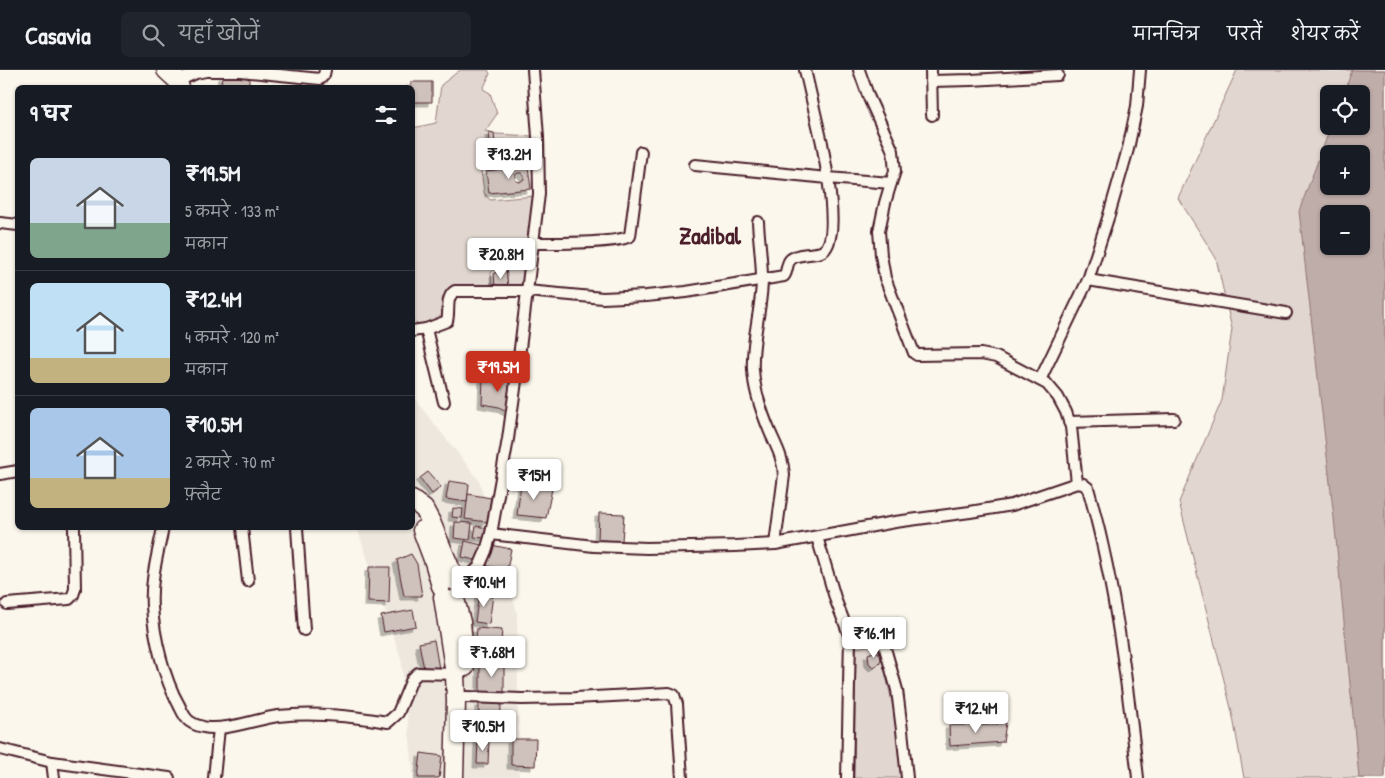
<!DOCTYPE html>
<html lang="hi">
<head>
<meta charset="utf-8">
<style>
  :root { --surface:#171b24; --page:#20242c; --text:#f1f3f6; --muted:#9ea1a6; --line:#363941; --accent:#c8321e }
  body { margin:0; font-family:"Patrick Hand","Playpen Sans Deva",sans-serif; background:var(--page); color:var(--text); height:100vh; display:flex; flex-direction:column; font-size:19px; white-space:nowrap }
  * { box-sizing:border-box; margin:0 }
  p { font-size:16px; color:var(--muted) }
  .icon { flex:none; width:28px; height:28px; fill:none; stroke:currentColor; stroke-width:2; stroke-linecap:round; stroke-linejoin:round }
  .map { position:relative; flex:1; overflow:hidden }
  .panel { position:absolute; left:15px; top:15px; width:400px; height:445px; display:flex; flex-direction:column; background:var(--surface); border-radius:8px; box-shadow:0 1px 4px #0004 }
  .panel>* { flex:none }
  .buttons { position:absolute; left:1320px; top:15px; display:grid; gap:10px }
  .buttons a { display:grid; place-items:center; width:50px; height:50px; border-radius:8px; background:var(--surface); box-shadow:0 1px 4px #0004; font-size:25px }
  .price { position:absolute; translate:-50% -42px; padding:0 11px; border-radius:5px; background:#fff; color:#222; font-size:16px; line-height:32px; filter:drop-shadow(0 1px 2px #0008) }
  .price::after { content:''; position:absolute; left:50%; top:30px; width:15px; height:11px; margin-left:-8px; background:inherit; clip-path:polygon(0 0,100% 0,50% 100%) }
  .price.selected { background:var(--accent); color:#fff }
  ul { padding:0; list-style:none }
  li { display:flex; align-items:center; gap:15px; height:125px; padding:0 15px }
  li+li { border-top:1px solid var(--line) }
  li span { display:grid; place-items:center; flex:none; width:140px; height:100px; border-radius:8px; color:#555 }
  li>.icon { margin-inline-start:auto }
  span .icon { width:60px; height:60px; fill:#fffc; stroke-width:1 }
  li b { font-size:21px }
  h2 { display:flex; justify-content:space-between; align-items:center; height:60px; padding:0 15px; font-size:21px }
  header { display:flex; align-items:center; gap:30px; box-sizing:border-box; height:70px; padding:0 25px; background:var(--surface); border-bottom:1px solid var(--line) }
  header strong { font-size:24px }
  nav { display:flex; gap:28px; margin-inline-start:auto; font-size:18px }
  .search { width:350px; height:45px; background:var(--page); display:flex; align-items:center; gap:12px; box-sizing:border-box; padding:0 18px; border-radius:8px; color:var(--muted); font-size:19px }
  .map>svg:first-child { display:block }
</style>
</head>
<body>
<header>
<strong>Casavia</strong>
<div class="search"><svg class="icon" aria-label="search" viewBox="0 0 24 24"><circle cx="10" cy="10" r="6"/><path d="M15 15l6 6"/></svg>यहाँ खोजें</div>
<nav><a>मानचित्र</a><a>परतें</a><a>शेयर करें</a></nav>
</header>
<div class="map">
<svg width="1385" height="708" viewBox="0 0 1385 708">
  <defs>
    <filter id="shadow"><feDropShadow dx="-4" dy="4" stdDeviation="0" flood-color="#0004"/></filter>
  </defs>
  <rect width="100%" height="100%" fill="#fbf7ec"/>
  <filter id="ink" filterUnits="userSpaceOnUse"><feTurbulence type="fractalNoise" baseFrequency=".02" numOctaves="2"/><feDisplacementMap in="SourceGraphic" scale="10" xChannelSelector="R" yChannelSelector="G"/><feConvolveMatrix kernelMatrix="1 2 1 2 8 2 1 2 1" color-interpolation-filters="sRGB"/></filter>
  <g filter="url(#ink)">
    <polygon fill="#eee7de" points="413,327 479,410 517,543 519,708 413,708 413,699 401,588 357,458 412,458"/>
    <g fill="#e2d7d0" stroke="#967b7e" fill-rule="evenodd">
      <path d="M460 0H488L490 4 483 19 490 23 497 44 485 61 496 64 532 66 534 95C516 93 496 90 481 101L484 123 490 130 535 126 527 192 504 195 491 202 492 218 457 217 446 222V244L442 251 413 257V58L436 53 441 15Z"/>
      <path d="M1237 0H1385V708H1244L1232 642 1179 432 1222 330 1232 259 1216 188 1178 128ZM1329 24H1361V56H1329ZM1329 84H1361V116H1329ZM1329 144H1361V176H1329Z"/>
      <polygon points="529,195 526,219 508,217 506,197"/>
      <polygon points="879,574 898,659 905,708 854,708 856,578"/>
    </g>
    <path fill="#bfadaa" stroke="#907477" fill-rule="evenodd" d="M1352 0H1385V708H1359L1334 448 1299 141 1331 56H1361V24H1344ZM1329 84H1361V116H1329ZM1329 144H1361V176H1329Z"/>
    <g fill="#cfc2bc" stroke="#4a1f2b" fill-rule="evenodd" filter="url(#shadow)">
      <polygon points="222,5 249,8 249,18 213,18 213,17 221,16"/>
      <polygon points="411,12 432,12 432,32 412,32 412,18 411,18"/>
      <polygon points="489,62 494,63 497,99 493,100"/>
      <path d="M528 96 531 119 489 123 486 101ZM518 103H521L524 106V109L520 112 516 111 515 108V105Z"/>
      <polygon points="506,200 508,217 495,218 494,203"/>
      <polygon points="483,306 494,307 493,311 500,310 515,311 510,343 499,337 482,334"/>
      <polygon points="428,402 441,417 432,424 420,408"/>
      <polygon points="449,411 469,414 467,432 446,429"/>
      <polygon points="521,414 552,419 546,448 517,445"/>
      <polygon points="468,424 491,428 487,452 465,449"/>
      <polygon points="453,438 463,439 462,448 452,447"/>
      <polygon points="599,443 624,444 622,471 598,470"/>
      <polygon points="455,452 472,453 470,470 454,468"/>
      <polygon points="476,456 487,458 485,468 474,467"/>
      <polygon points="465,471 482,475 479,491 462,487"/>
      <polygon points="491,475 511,479 507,500 487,496"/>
      <polygon points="411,484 417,494 422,526 404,526 397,490"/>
      <polygon points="369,497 390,497 389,533 368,532"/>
      <polygon points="484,503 499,508 494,524 479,519"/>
      <polygon points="479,523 493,525 489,554 475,552"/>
      <polygon points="413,540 416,556 384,562 381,546"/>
      <polygon points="477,558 502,560 500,585 475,583"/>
      <polygon points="434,570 439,599 424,599 419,573"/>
      <polygon points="876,581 880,584 881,590 878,595 873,597 869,593 868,584"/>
      <rect x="480" y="592" width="24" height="31"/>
      <polygon points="479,633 501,634 500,665 478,664"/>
      <polygon points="998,653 1006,653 1003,672 950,676 949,655 997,655"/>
      <polygon points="478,669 489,669 488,694 477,694"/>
      <polygon points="511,669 536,669 535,696 511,695"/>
      <polygon points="421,683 442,686 439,708 418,708"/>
    </g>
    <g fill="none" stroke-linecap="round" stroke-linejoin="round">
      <defs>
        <g id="street">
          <polyline points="931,0 932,45"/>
          <polyline points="178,11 196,3 206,1 240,1 320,9 324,5 325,0"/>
          <polyline points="931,11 971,10 1058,5"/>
          <polyline points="695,95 828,108 822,73 805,0"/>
          <polyline points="891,113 885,133 879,161 881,185 885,208 914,283 917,285 981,284 996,287 1047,314 1058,327 1066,342 1071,357 1077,413"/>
          <path d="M758 152C759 171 762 190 762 209 762 239 751 270 753 300 754 321 762 343 770 362 777 378 783 388 784 405L775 474"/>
          <polyline points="0,153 18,155"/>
          <path d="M533 173C552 173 617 174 630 166L641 82"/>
          <polyline points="1088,210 1286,243"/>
          <polyline points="426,259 444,332"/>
          <path d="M412 261 426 259 447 251C450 241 445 227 455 221H527L603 228 646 226 686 222 784 206C788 201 786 193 791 189 798 183 812 185 821 182 838 175 830 123 828 108L891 113 895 101 893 81 869 28 859 0"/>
          <polyline points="1040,310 1088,210 1109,145 1128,79 1137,36 1140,0"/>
          <polyline points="1069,352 1174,349"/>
          <polyline points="0,404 18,401"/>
          <path d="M163 458C158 483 150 510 152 537 154 567 164 609 179 635 182 641 184 647 189 651 193 654 198 656 203 657 224 662 256 649 278 646 315 642 351 646 388 652L398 643 412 609 418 603 455 604"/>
          <polyline points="242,458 248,511"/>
          <polyline points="297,458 304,560"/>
          <path d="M491 464 594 476 647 478 735 476 775 474 895 452 970 442 1012 435 1077 413 1083 414 1088 418C1115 512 1127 611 1138 708"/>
          <polyline points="817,467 836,531 850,567 847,708"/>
          <polyline points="459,516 479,497 486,481 491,464 508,369 516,311 539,124 538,67 533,0"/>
          <polyline points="7,534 69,529 73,525 75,519 74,458"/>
          <polyline points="850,567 873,564 880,566 883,571 897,620 902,660 907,708"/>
          <polyline points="466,627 522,629 575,628 669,623 674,625 677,634 682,708"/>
          <polyline points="0,679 52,692 169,708"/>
          <polyline points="52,692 54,708"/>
          <polyline points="214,708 219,658"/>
        </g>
        <g id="highway">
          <polyline points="166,0 178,11 180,18"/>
          <polyline points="412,430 424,439 431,452 456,512"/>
          <polyline points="422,460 434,492 441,516"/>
          <polyline points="443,527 455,604 456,631 454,708"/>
          <polyline points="455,529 461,552 465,597"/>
        </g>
      </defs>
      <use href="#street" stroke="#4a1f2b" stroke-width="14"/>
      <use href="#highway" stroke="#4a1f2b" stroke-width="21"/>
      <use href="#street" stroke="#fbf7ec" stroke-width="10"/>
      <use href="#highway" stroke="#fbf7ec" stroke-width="18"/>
    </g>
  </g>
  <g text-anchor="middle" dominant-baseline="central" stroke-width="4.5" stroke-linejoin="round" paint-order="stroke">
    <g font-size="24" font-weight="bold" fill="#4a1f2b" stroke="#fbf7ec">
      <text x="710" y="165">Zadibal</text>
    </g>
  </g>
</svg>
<div class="buttons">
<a><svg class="icon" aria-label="locate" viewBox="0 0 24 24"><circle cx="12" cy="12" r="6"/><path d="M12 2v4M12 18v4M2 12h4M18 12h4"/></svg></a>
<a>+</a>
<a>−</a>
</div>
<b class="price" style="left:509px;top:110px">₹13.2M</b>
<b class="price" style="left:501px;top:210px">₹20.8M</b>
<b class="price selected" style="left:498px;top:323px">₹19.5M</b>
<b class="price" style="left:534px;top:431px">₹15M</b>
<b class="price" style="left:484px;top:538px">₹10.4M</b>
<b class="price" style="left:874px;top:589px">₹16.1M</b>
<b class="price" style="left:492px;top:608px">₹7.68M</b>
<b class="price" style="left:976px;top:664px">₹12.4M</b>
<b class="price" style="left:483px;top:682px">₹10.5M</b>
<section class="panel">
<h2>9 घर<svg class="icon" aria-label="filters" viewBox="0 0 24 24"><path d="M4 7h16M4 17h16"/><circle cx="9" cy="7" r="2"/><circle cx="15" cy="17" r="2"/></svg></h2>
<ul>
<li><span style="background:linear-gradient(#c9d6e8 65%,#7fa58c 0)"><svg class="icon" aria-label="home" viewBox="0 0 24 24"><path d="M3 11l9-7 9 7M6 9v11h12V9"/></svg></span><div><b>₹19.5M</b><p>5 कमरे · 133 m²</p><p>मकान</p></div></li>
<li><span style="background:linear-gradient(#bfe0f5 75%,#c2b280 0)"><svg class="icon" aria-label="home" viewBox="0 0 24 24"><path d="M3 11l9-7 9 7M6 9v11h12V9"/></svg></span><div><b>₹12.4M</b><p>4 कमरे · 120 m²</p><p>मकान</p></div></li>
<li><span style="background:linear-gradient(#a9c7e8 70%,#c2b280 0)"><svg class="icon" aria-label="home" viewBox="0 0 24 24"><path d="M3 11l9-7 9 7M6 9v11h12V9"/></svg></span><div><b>₹10.5M</b><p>2 कमरे · 70 m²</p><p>फ़्लैट</p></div></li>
</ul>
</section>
</div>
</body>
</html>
